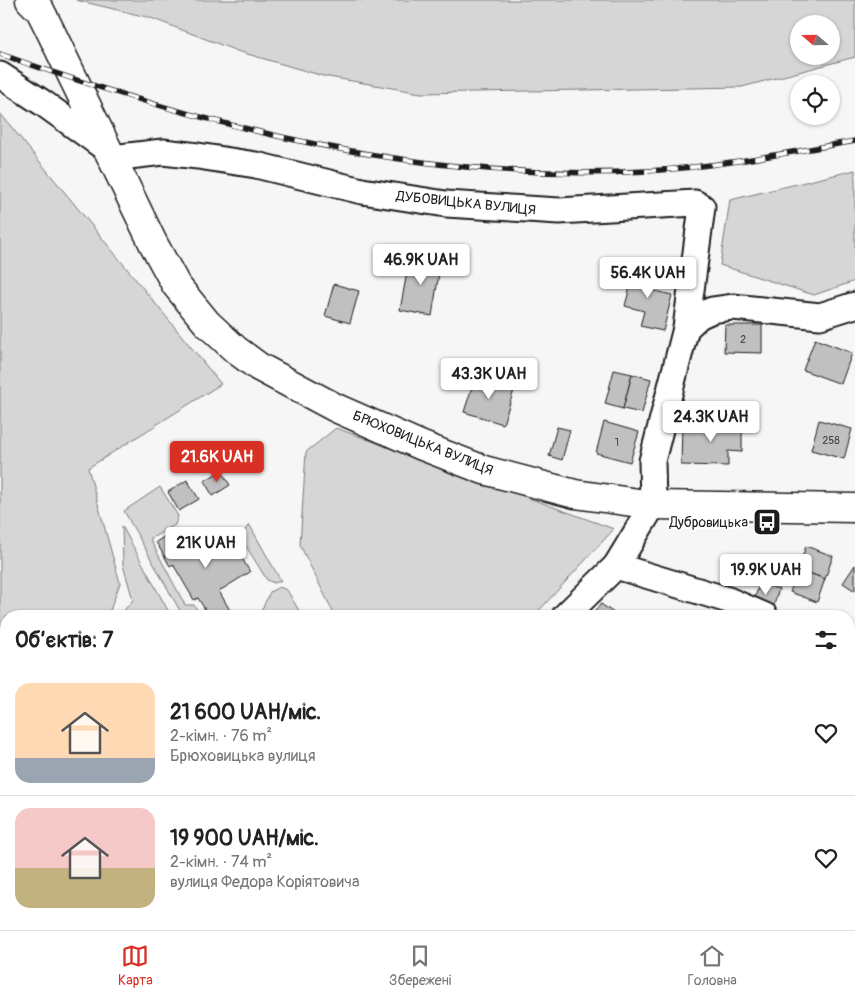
<!DOCTYPE html>
<html lang="uk">
<head>
<meta charset="utf-8">
<style>
  :root { --surface:#fff; --page:#f2f2f2; --text:#222; --muted:#767676; --line:#e0e0e0; --accent:#d93025 }
  body { margin:0; font-family:Pangolin,sans-serif; background:var(--page); color:var(--text); height:100vh; display:flex; flex-direction:column; font-size:19px; white-space:nowrap }
  * { box-sizing:border-box; margin:0 }
  p { font-size:16px; color:var(--muted) }
  .icon { flex:none; width:28px; height:28px; fill:none; stroke:currentColor; stroke-width:2; stroke-linecap:round; stroke-linejoin:round }
  .map { position:relative; flex:1; overflow:hidden }
  .panel { position:absolute; left:0px; top:610px; width:855px; height:320px; display:flex; flex-direction:column; background:var(--surface); border-radius:20px 20px 0 0; box-shadow:0 1px 4px #0004 }
  .panel>* { flex:none }
  .needle { width:32px; rotate:290deg }
  .controls { position:absolute; left:790px; top:15px; display:grid; gap:10px }
  .controls a { display:grid; place-items:center; width:50px; height:50px; border-radius:50%; background:var(--surface); box-shadow:0 1px 4px #0004; font-size:25px }
  .price { position:absolute; translate:-50% -42px; padding:0 11px; border-radius:5px; background:#fff; color:#222; font-size:16px; line-height:32px; filter:drop-shadow(0 1px 2px #0008) }
  .price::after { content:''; position:absolute; left:50%; top:30px; width:15px; height:11px; margin-left:-8px; background:inherit; clip-path:polygon(0 0,100% 0,50% 100%) }
  .price.selected { background:var(--accent); color:#fff }
  ul { padding:0; list-style:none }
  li { display:flex; align-items:center; gap:15px; height:125px; padding:0 15px }
  li+li { border-top:1px solid var(--line) }
  li span { display:grid; place-items:center; flex:none; width:140px; height:100px; border-radius:15px; color:#555 }
  li>.icon { margin-inline-start:auto }
  span .icon { width:60px; height:60px; fill:#fffc; stroke-width:1 }
  li b { font-size:21px }
  h2 { display:flex; justify-content:space-between; align-items:center; height:60px; padding:0 15px; font-size:21px }
  .tab-bar { display:flex; justify-content:space-around; align-items:center; height:70px; border-top:1px solid var(--line); background:var(--surface); font-size:14px; color:var(--muted) }
  .tab-bar a { display:grid; justify-items:center; gap:2px }
  .tab-bar .selected { color:var(--accent) }
  .map>svg:first-child { display:block }
</style>
</head>
<body>
<div class="map">
<svg width="855" height="930" viewBox="0 0 855 930">
  <rect width="100%" height="100%" fill="#f6f6f6"/>
  <filter id="ink" filterUnits="userSpaceOnUse"><feTurbulence type="fractalNoise" baseFrequency=".02" numOctaves="2"/><feDisplacementMap in="SourceGraphic" scale="10" xChannelSelector="R" yChannelSelector="G"/><feConvolveMatrix kernelMatrix="1 2 1 2 8 2 1 2 1" color-interpolation-filters="sRGB"/></filter>
  <g filter="url(#ink)">
    <g fill="#d6d6d6" stroke="#797979" fill-rule="evenodd">
      <path d="M76 0H855V57L742 87 421 93 323 76 237 51 151 18ZM799 24H831V56H799Z"/>
      <polygon points="0,113 221,384 88,468 120,583 108,616 6,616 6,924 253,924 254,930 0,930"/>
      <polygon points="855,170 855,281 814,295 720,265 730,200"/>
      <polygon points="336,428 614,529 534,616 335,616 300,545 306,452"/>
      <polygon points="160,487 178,516 175,525 150,539 185,605 194,605 201,616 183,616 124,511"/>
      <polygon points="249,524 281,581 274,583 267,580 241,538"/>
      <polygon points="122,526 171,616 119,616 133,600 123,565"/>
      <polygon points="279,587 287,590 302,616 259,616 270,592"/>
    </g>
    <g fill="#c0c0c0" stroke="#1c1c1c">
      <polygon points="410,256 441,261 432,316 400,310"/>
      <polygon points="636,264 656,269 651,290 672,295 663,331 640,326 644,311 625,306"/>
      <polygon points="334,284 359,291 350,323 325,316"/>
      <polygon points="725,325 762,325 762,353 724,352"/>
      <polygon points="815,339 852,353 841,384 803,370"/>
      <polygon points="614,370 632,374 623,409 605,404"/>
      <polygon points="632,374 651,379 642,413 623,409"/>
      <polygon points="476,375 515,387 503,424 464,412"/>
      <polygon points="721,418 742,419 742,452 728,451 728,466 681,465 682,425 720,426"/>
      <polygon points="819,420 852,429 844,459 811,450"/>
      <polygon points="604,422 639,432 630,462 596,453"/>
      <polygon points="557,427 570,430 562,460 549,456"/>
      <polygon points="221,471 230,485 213,496 204,481"/>
      <polygon points="187,480 199,499 179,511 168,492"/>
      <polygon points="176,529 191,555 227,533 250,572 219,591 232,614 209,616 198,598 194,600 173,564 170,566 156,542"/>
      <polygon points="806,546 833,556 825,579 798,569"/>
      <polygon points="855,565 855,591 843,583"/>
      <polygon points="798,569 825,579 817,602 790,592"/>
      <polygon points="760,583 779,589 773,608 753,602"/>
      <polygon points="601,604 618,616 591,616"/>
      <polygon points="855,699 855,726 849,722 849,709"/>
      <polygon points="389,924 425,924 421,930 391,930 387,927"/>
      <polygon points="556,924 590,924 586,930 560,930 554,926"/>
      <polygon points="590,924 607,924 616,930 586,930"/>
      <polygon points="721,924 745,924 753,930 716,930"/>
    </g>
    <g fill="none" stroke-linecap="round" stroke-linejoin="round">
      <defs>
        <g id="minor">
          <polyline points="0,75 43,103 108,150"/>
          <polyline points="112,158 163,152 198,156 256,165 362,191 446,204 559,211 695,203 702,207 686,328 652,461 653,505 616,566 565,616"/>
          <polyline points="686,328 699,316 712,310 733,307 820,316 855,305"/>
          <polyline points="616,566 728,600 765,616"/>
          <polyline points="849,658 855,662"/>
          <polyline points="358,924 367,930"/>
          <polyline points="669,924 678,930"/>
        </g>
        <polyline id="major" points="30,0 40,10 49,28 153,243 176,285 207,323 236,350 259,367 336,408 420,445 484,470 575,494 653,505 855,508"/>
      </defs>
      <use href="#minor" stroke="#1c1c1c" stroke-width="29"/>
      <use href="#major" stroke="#1c1c1c" stroke-width="31"/>
      <use href="#minor" stroke="#fff" stroke-width="25"/>
      <use href="#major" stroke="#fff" stroke-width="28"/>
      <defs>
        <path id="rail" d="M0 54C207 127 426 184 647 171 716 167 787 153 855 141"/>
      </defs>
      <use href="#rail" stroke="#1c1c1c" stroke-width="5.5"/>
      <use href="#rail" stroke="#fff" stroke-width="4" stroke-dasharray="11" stroke-linecap="butt"/>
    </g>
  </g>
  <defs>
    <symbol id="bus-square" viewBox="-11 -11 22 22"><rect x="-9" y="-9" width="18" height="18" rx="4" fill="#1c1c1c" stroke="#fff"/><path d="M-5-6H5V4H4V6H2V4H-2V6H-4V4H-5ZM-3.5-4V0h7V-4ZM-3.5 1.2v1.5H-2V1.2ZM2 1.2v1.5H3.5V1.2Z" fill="#fff"/></symbol>
  </defs>
  <g fill-rule="evenodd">
    <use href="#bus-square" x="751" y="506" width="32" height="32"/>
  </g>
  <g text-anchor="middle" dominant-baseline="central" stroke-width="4" stroke-linejoin="round" paint-order="stroke">
    <g font-size="11" fill="#454545">
      <text x="743" y="339">2</text>
      <text x="831" y="440">258</text>
      <text x="617" y="442">1</text>
    </g>
    <g font-size="14" fill="#1c1c1c" stroke="#fff">
      <text transform="translate(466 203) rotate(6)">ДУБОВИЦЬКА ВУЛИЦЯ</text>
      <text transform="translate(423 443) rotate(22)">БРЮХОВИЦЬКА ВУЛИЦЯ</text>
    </g>
    <g font-size="14" fill="#1c1c1c" stroke="#fff" text-anchor="end">
      <text x="748" y="522">Дубровицька</text>
    </g>
  </g>
</svg>
<div class="controls">
<a><svg class="needle" viewBox="-14 -14 28 28"><path d="M0-13l5 13h-10z" fill="#e53935"/><path d="M0 13l5-13h-10z" fill="#767676"/></svg></a>
<a><svg class="icon" aria-label="locate" viewBox="0 0 24 24"><circle cx="12" cy="12" r="6"/><path d="M12 2v4M12 18v4M2 12h4M18 12h4"/></svg></a>
</div>
<b class="price" style="left:421px;top:286px">46.9K UAH</b>
<b class="price" style="left:648px;top:299px">56.4K UAH</b>
<b class="price" style="left:489px;top:400px">43.3K UAH</b>
<b class="price" style="left:711px;top:443px">24.3K UAH</b>
<b class="price selected" style="left:217px;top:483px">21.6K UAH</b>
<b class="price" style="left:206px;top:569px">21K UAH</b>
<b class="price" style="left:766px;top:596px">19.9K UAH</b>
<section class="panel">
<h2>Об’єктів: 7<svg class="icon" aria-label="filters" viewBox="0 0 24 24"><path d="M4 7h16M4 17h16"/><circle cx="9" cy="7" r="2"/><circle cx="15" cy="17" r="2"/></svg></h2>
<ul>
<li><span style="background:linear-gradient(#ffd9b3 75%,#9aa5b1 0)"><svg class="icon" aria-label="home" viewBox="0 0 24 24"><path d="M3 11l9-7 9 7M6 9v11h12V9"/></svg></span><div><b>21 600 UAH/міс.</b><p>2-кімн. · 76 m²</p><p>Брюховицька вулиця</p></div><svg class="icon" aria-label="heart" viewBox="0 0 24 24"><path d="M12 20l-8-8c-3-5 5-10 8-4 3-6 11-1 8 4z"/></svg></li>
<li><span style="background:linear-gradient(#f6c9c9 60%,#c2b280 0)"><svg class="icon" aria-label="home" viewBox="0 0 24 24"><path d="M3 11l9-7 9 7M6 9v11h12V9"/></svg></span><div><b>19 900 UAH/міс.</b><p>2-кімн. · 74 m²</p><p>вулиця Федора Коріятовича</p></div><svg class="icon" aria-label="heart" viewBox="0 0 24 24"><path d="M12 20l-8-8c-3-5 5-10 8-4 3-6 11-1 8 4z"/></svg></li>
</ul>
</section>
</div>
<nav class="tab-bar">
<a class="selected"><svg class="icon" aria-label="map" viewBox="0 0 24 24"><path d="M3 6l6-2 6 2 6-2v14l-6 2-6-2-6 2zM9 4v14M15 6v14"/></svg>Карта</a>
<a><svg class="icon" aria-label="saved" viewBox="0 0 24 24"><path d="M7 4h10v16l-5-4-5 4z"/></svg>Збережені</a>
<a><svg class="icon" aria-label="home" viewBox="0 0 24 24"><path d="M3 11l9-7 9 7M6 9v11h12V9"/></svg>Головна</a>
</nav>
</body>
</html>
